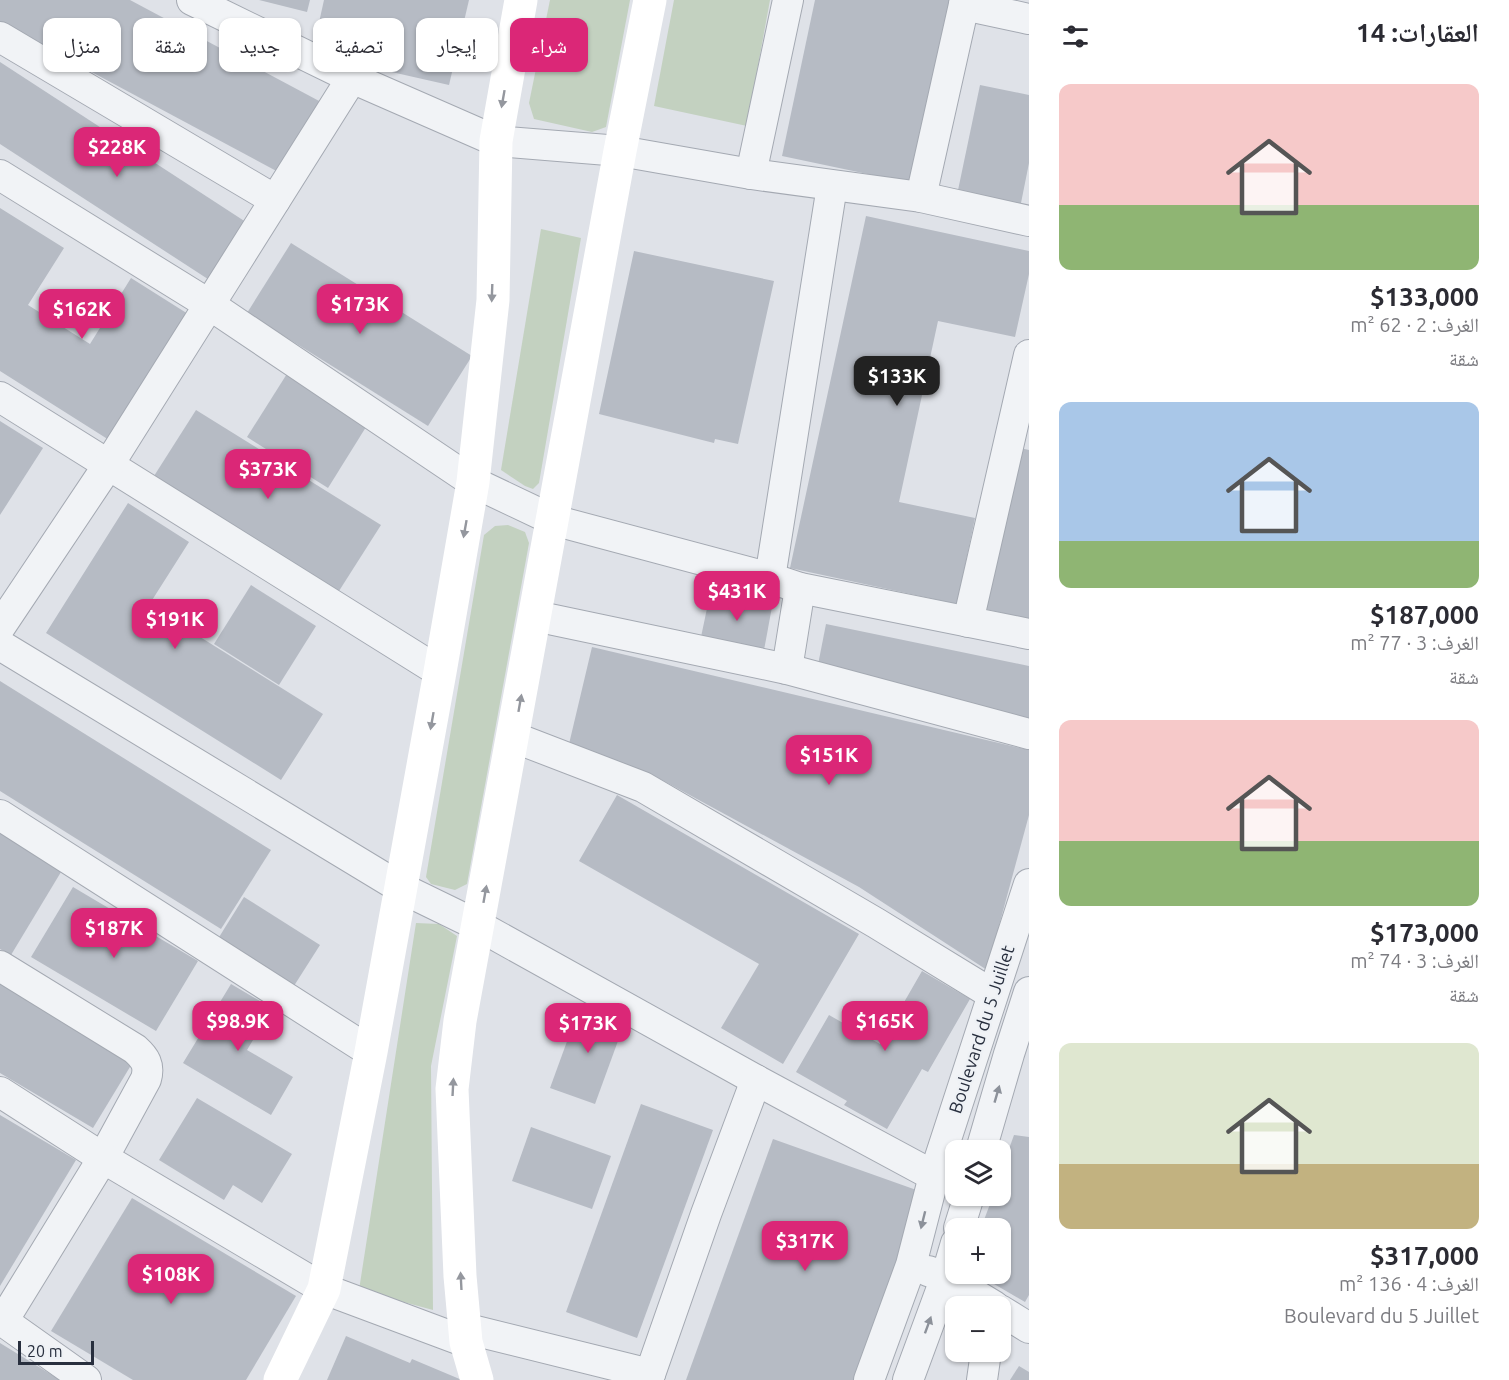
<!DOCTYPE html>
<html lang="ar">
<head>
<meta charset="utf-8">
<style>
  :root { --surface:#fff; --page:#f2f2f3; --text:#2b2b33; --muted:#7c7c81; --accent:#db2777 }
  body { margin:0; font-family:Ubuntu,"Noto Naskh Arabic",sans-serif; background:var(--page); color:var(--text); direction:rtl; height:100vh; display:flex; flex-direction:column; font-size:22px; white-space:nowrap }
  * { box-sizing:border-box; margin:0 }
  p { font-size:20px; color:var(--muted) }
  .icon { flex:none; width:33px; height:33px; fill:none; stroke:currentColor; stroke-width:2; stroke-linecap:round; stroke-linejoin:round }
  .map { position:relative; flex:1; overflow:hidden; direction:ltr }
  .sheet { display:flex; flex-direction:column; background:var(--surface); width:480px }
  .sheet>* { flex:none }
  .guide { position:absolute; left:18px; top:18px; width:570px; height:54px; direction:rtl; display:flex; gap:12px }
  .buttons { position:absolute; left:945px; top:1140px; display:grid; gap:12px }
  .buttons a { display:grid; place-items:center; width:66px; height:66px; border-radius:12px; background:var(--surface); box-shadow:0 2px 4px #0004; font-size:30px }
  .scale { position:absolute; left:18px; bottom:15px; width:76px; box-sizing:border-box; padding-left:6px; border:3px solid #282f3e; border-top:0; font-size:16px; line-height:21px; white-space:nowrap; color:#282f3e; -webkit-text-stroke:4px #eef1f5; paint-order:stroke }
  .price { position:absolute; translate:-50% -51px; padding:0 14px; border-radius:12px; background:var(--accent); color:#fff; font-size:20px; line-height:39px; filter:drop-shadow(0 2px 3px #0008) }
  .price::after { content:''; position:absolute; left:50%; top:36px; width:18px; height:14px; margin-left:-9px; background:inherit; clip-path:polygon(0 0,100% 0,50% 100%) }
  .price.active { background:#222; color:#fff }
  ul { padding:0; list-style:none }
  li { display:grid; align-content:center; gap:12px; height:318px; padding:0 30px }
  li span { display:grid; place-items:center; height:186px; border-radius:12px; color:#555 }
  li>.icon { margin-inline-start:auto }
  span .icon { width:108px; height:108px; fill:#fffc; stroke-width:1 }
  li b { font-size:26px }
  h2 { display:flex; justify-content:space-between; align-items:center; height:72px; padding:0 30px; font-size:26px }
  .chip { padding:0 21px; border-radius:12px; background:var(--surface); box-shadow:0 2px 4px #0004; font-size:21px; line-height:54px }
  .chip.active { background:var(--accent); color:#fff }
  main { display:flex; flex:1; min-height:0 }
  .map>svg:first-child { display:block }
</style>
</head>
<body>
<main>
<section class="sheet">
<h2>العقارات: 14<svg class="icon" aria-label="filters" viewBox="0 0 24 24"><path d="M4 7h16M4 17h16"/><circle cx="9" cy="7" r="2"/><circle cx="15" cy="17" r="2"/></svg></h2>
<ul>
<li><span style="background:linear-gradient(#f6c9c9 65%,#8fb573 0)"><svg class="icon" aria-label="home" viewBox="0 0 24 24"><path d="M3 11l9-7 9 7M6 9v11h12V9"/></svg></span><div><b>$133,000</b><p>الغرف: 2 · 62 m²</p><p>شقة</p></div></li>
<li><span style="background:linear-gradient(#a9c7e8 75%,#8fb573 0)"><svg class="icon" aria-label="home" viewBox="0 0 24 24"><path d="M3 11l9-7 9 7M6 9v11h12V9"/></svg></span><div><b>$187,000</b><p>الغرف: 3 · 77 m²</p><p>شقة</p></div></li>
<li><span style="background:linear-gradient(#f6c9c9 65%,#8fb573 0)"><svg class="icon" aria-label="home" viewBox="0 0 24 24"><path d="M3 11l9-7 9 7M6 9v11h12V9"/></svg></span><div><b>$173,000</b><p>الغرف: 3 · 74 m²</p><p>شقة</p></div></li>
<li><span style="background:linear-gradient(#dfe7d0 65%,#c2b280 0)"><svg class="icon" aria-label="home" viewBox="0 0 24 24"><path d="M3 11l9-7 9 7M6 9v11h12V9"/></svg></span><div><b>$317,000</b><p>الغرف: 4 · 136 m²</p><p>Boulevard du 5 Juillet</p></div></li>
</ul>
</section>
<div class="map">
<svg width="1029" height="1380" viewBox="0 0 1029 1380">
  <rect width="100%" height="100%" fill="#dfe2e8"/>
  <g fill="#c3d1c0">
    <polygon points="550,0 630,0 606,127 592,132 534,119 529,103"/>
    <polygon points="674,0 770,0 747,126 654,106"/>
    <polygon points="541,229 581,238 539,483 533,489 525,486 501,470"/>
    <polygon points="508,525 525,532 529,543 467,884 455,890 431,884 426,877 484,535 495,526"/>
    <polygon points="416,923 439,924 457,936 431,1066 433,1310 359,1290"/>
  </g>
  <g fill="#b6bbc4">
    <polygon points="0,0 130,0 321,102 282,174 0,23"/>
    <polygon points="259,0 310,0 307,12"/>
    <polygon points="324,0 469,0 449,85 312,54"/>
    <polygon points="815,0 955,0 915,184 782,156"/>
    <polygon points="0,62 252,226 214,283 0,144"/>
    <polygon points="980,85 1029,95 1029,163 1020,208 957,195"/>
    <polygon points="0,208 64,248 28,305 90,344 131,278 196,319 117,445 0,371"/>
    <polygon points="866,216 1029,251 1029,274 1015,337 938,321 899,502 975,518 957,604 790,568"/>
    <polygon points="291,243 472,356 428,426 247,313"/>
    <polygon points="634,251 774,281 738,444 715,439 714,443 599,414"/>
    <polygon points="290,369 371,419 328,488 247,437"/>
    <polygon points="196,410 381,525 339,591 154,476"/>
    <polygon points="0,421 43,448 0,515"/>
    <polygon points="1020,448 1029,450 1029,619 985,609"/>
    <polygon points="128,503 189,542 149,605 323,714 281,780 46,633"/>
    <polygon points="251,585 316,626 279,685 214,644"/>
    <polygon points="710,594 772,607 764,650 701,637"/>
    <polygon points="826,624 1029,666 1029,718 816,675"/>
    <polygon points="592,647 1029,750 1029,815 987,970 859,887 651,774 569,744"/>
    <polygon points="0,681 271,850 221,929 0,791"/>
    <polygon points="617,795 859,934 783,1064 721,1028 759,964 579,861"/>
    <polygon points="0,828 64,867 11,955 0,949"/>
    <polygon points="73,887 198,961 156,1031 31,957"/>
    <polygon points="244,897 320,945 292,989 216,942"/>
    <polygon points="922,971 970,999 928,1072 922,1069 887,1129 844,1105 847,1101 796,1072 829,1015 880,1044"/>
    <polygon points="0,976 136,1057 93,1128 0,1073"/>
    <polygon points="231,984 272,1008 247,1050 293,1077 271,1115 183,1063"/>
    <polygon points="581,1003 626,1019 595,1104 550,1088"/>
    <polygon points="197,1098 292,1154 262,1203 233,1185 224,1200 159,1160"/>
    <polygon points="641,1104 713,1130 637,1338 566,1312"/>
    <polygon points="0,1115 76,1160 0,1286"/>
    <polygon points="531,1127 611,1156 592,1209 512,1181"/>
    <polygon points="1014,1135 1029,1137 1029,1295 1025,1302 977,1274 1000,1274 1000,1228 981,1228 993,1196 1000,1196 1000,1174"/>
    <polygon points="773,1139 922,1192 854,1380 686,1380"/>
    <polygon points="132,1198 296,1296 246,1380 133,1380 51,1331"/>
    <polygon points="346,1336 410,1363 412,1359 462,1380 327,1380"/>
    <polygon points="0,1343 60,1380 0,1380"/>
    <polygon points="1019,1366 1029,1372 1029,1380 1010,1380"/>
  </g>
  <g fill="none" stroke-linecap="round" stroke-linejoin="round">
    <defs>
      <g id="street">
        <polyline points="192,0 352,78 496,141 620,151 751,174 921,197 1029,221"/>
        <polyline points="964,5 1029,19"/>
        <polyline points="0,37 275,200"/>
        <polyline points="751,174 788,0"/>
        <polyline points="0,175 210,305 473,482 553,520 770,578 800,588 1029,634"/>
        <polyline points="921,197 965,0"/>
        <polyline points="0,397 440,672"/>
        <polyline points="770,578 832,186"/>
        <polyline points="535,616 787,669 1029,734"/>
        <polyline points="968,622 1029,355"/>
        <polyline points="0,627 109,464 352,78"/>
        <polyline points="0,645 401,888 479,926 756,1080 934,1176"/>
        <polyline points="787,669 800,588"/>
        <polyline points="513,737 643,787 876,923 992,994"/>
        <polyline points="0,815 371,1052"/>
        <path d="M0 966 135 1049C145 1058 150 1065 146 1079L103 1158 3 1321"/>
        <polyline points="0,1092 103,1158 324,1289 466,1342"/>
        <polyline points="981,1150 1009,1054 1029,992"/>
        <polyline points="959,1228 969,1196"/>
        <polyline points="928,1271 946,1277 994,1306"/>
        <polyline points="1000,1310 1029,1328"/>
        <polyline points="0,1319 86,1380"/>
        <polyline points="464,1328 650,1374"/>
        <polyline points="648,1380 706,1214 756,1080"/>
        <polyline points="869,1380 911,1265 934,1176 1029,884"/>
        <polyline points="908,1380 946,1277 956,1243"/>
        <polyline points="982,1380 986,1352"/>
      </g>
    </defs>
    <use href="#street" stroke="#a4a9b2" stroke-width="32"/>
    <use href="#street" stroke="#f1f3f6" stroke-width="30"/>
    <g stroke="#fff" stroke-width="33">
      <polyline points="280,1380 324,1289 371,1052 440,672 473,482 493,300 496,141 521,0"/>
      <polyline points="477,1380 466,1342 460,1276 452,1089 460,1021 620,151 650,0"/>
    </g>
  </g>
  <defs><path id="oneway-solid" d="M-6-.8H1V-3.2L6.5 0L1 3.2V.8H-6Z" transform="scale(1.5)"/></defs>
  <g fill="#94979e">
    <use href="#oneway-solid" transform="translate(503 99) rotate(100)"/>
    <use href="#oneway-solid" transform="translate(492 293) rotate(92)"/>
    <use href="#oneway-solid" transform="translate(465 529) rotate(100)"/>
    <use href="#oneway-solid" transform="translate(520 703) rotate(-80)"/>
    <use href="#oneway-solid" transform="translate(432 721) rotate(100)"/>
    <use href="#oneway-solid" transform="translate(485 894) rotate(-80)"/>
    <use href="#oneway-solid" transform="translate(453 1087) rotate(-87)"/>
    <use href="#oneway-solid" transform="translate(461 1281) rotate(-93)"/>
  </g>
  <g fill="#8c919a">
    <use href="#oneway-solid" transform="translate(997 1094) rotate(-74)"/>
    <use href="#oneway-solid" transform="translate(923 1220) rotate(104)"/>
    <use href="#oneway-solid" transform="translate(928 1325) rotate(-70)"/>
  </g>
  <g text-anchor="middle" dominant-baseline="central" stroke-width="4.5" stroke-linejoin="round" paint-order="stroke">
    <g font-size="18" fill="#282f3e" stroke="#eef1f5">
      <text transform="translate(981 1029) rotate(-72)">Boulevard du 5 Juillet</text>
    </g>
  </g>
</svg>
<div class="buttons">
<a><svg class="icon" aria-label="layers" viewBox="0 0 24 24"><path d="M12 4l9 5-9 5-9-5zM3 14l9 5 9-5"/></svg></a>
<a>+</a>
<a>−</a>
</div>
<div class="scale">20 m</div>
<b class="price" style="left:117px;top:178px">$228K</b>
<b class="price" style="left:360px;top:335px">$173K</b>
<b class="price" style="left:82px;top:340px">$162K</b>
<b class="price active" style="left:897px;top:407px">$133K</b>
<b class="price" style="left:268px;top:500px">$373K</b>
<b class="price" style="left:737px;top:622px">$431K</b>
<b class="price" style="left:175px;top:650px">$191K</b>
<b class="price" style="left:829px;top:786px">$151K</b>
<b class="price" style="left:114px;top:959px">$187K</b>
<b class="price" style="left:238px;top:1052px">$98.9K</b>
<b class="price" style="left:885px;top:1052px">$165K</b>
<b class="price" style="left:588px;top:1054px">$173K</b>
<b class="price" style="left:805px;top:1272px">$317K</b>
<b class="price" style="left:171px;top:1305px">$108K</b>
<div class="guide">
<a class="chip active">شراء</a>
<a class="chip">إيجار</a>
<a class="chip">تصفية</a>
<a class="chip">جديد</a>
<a class="chip">شقة</a>
<a class="chip">منزل</a>
</div>
</div>
</main>
</body>
</html>
